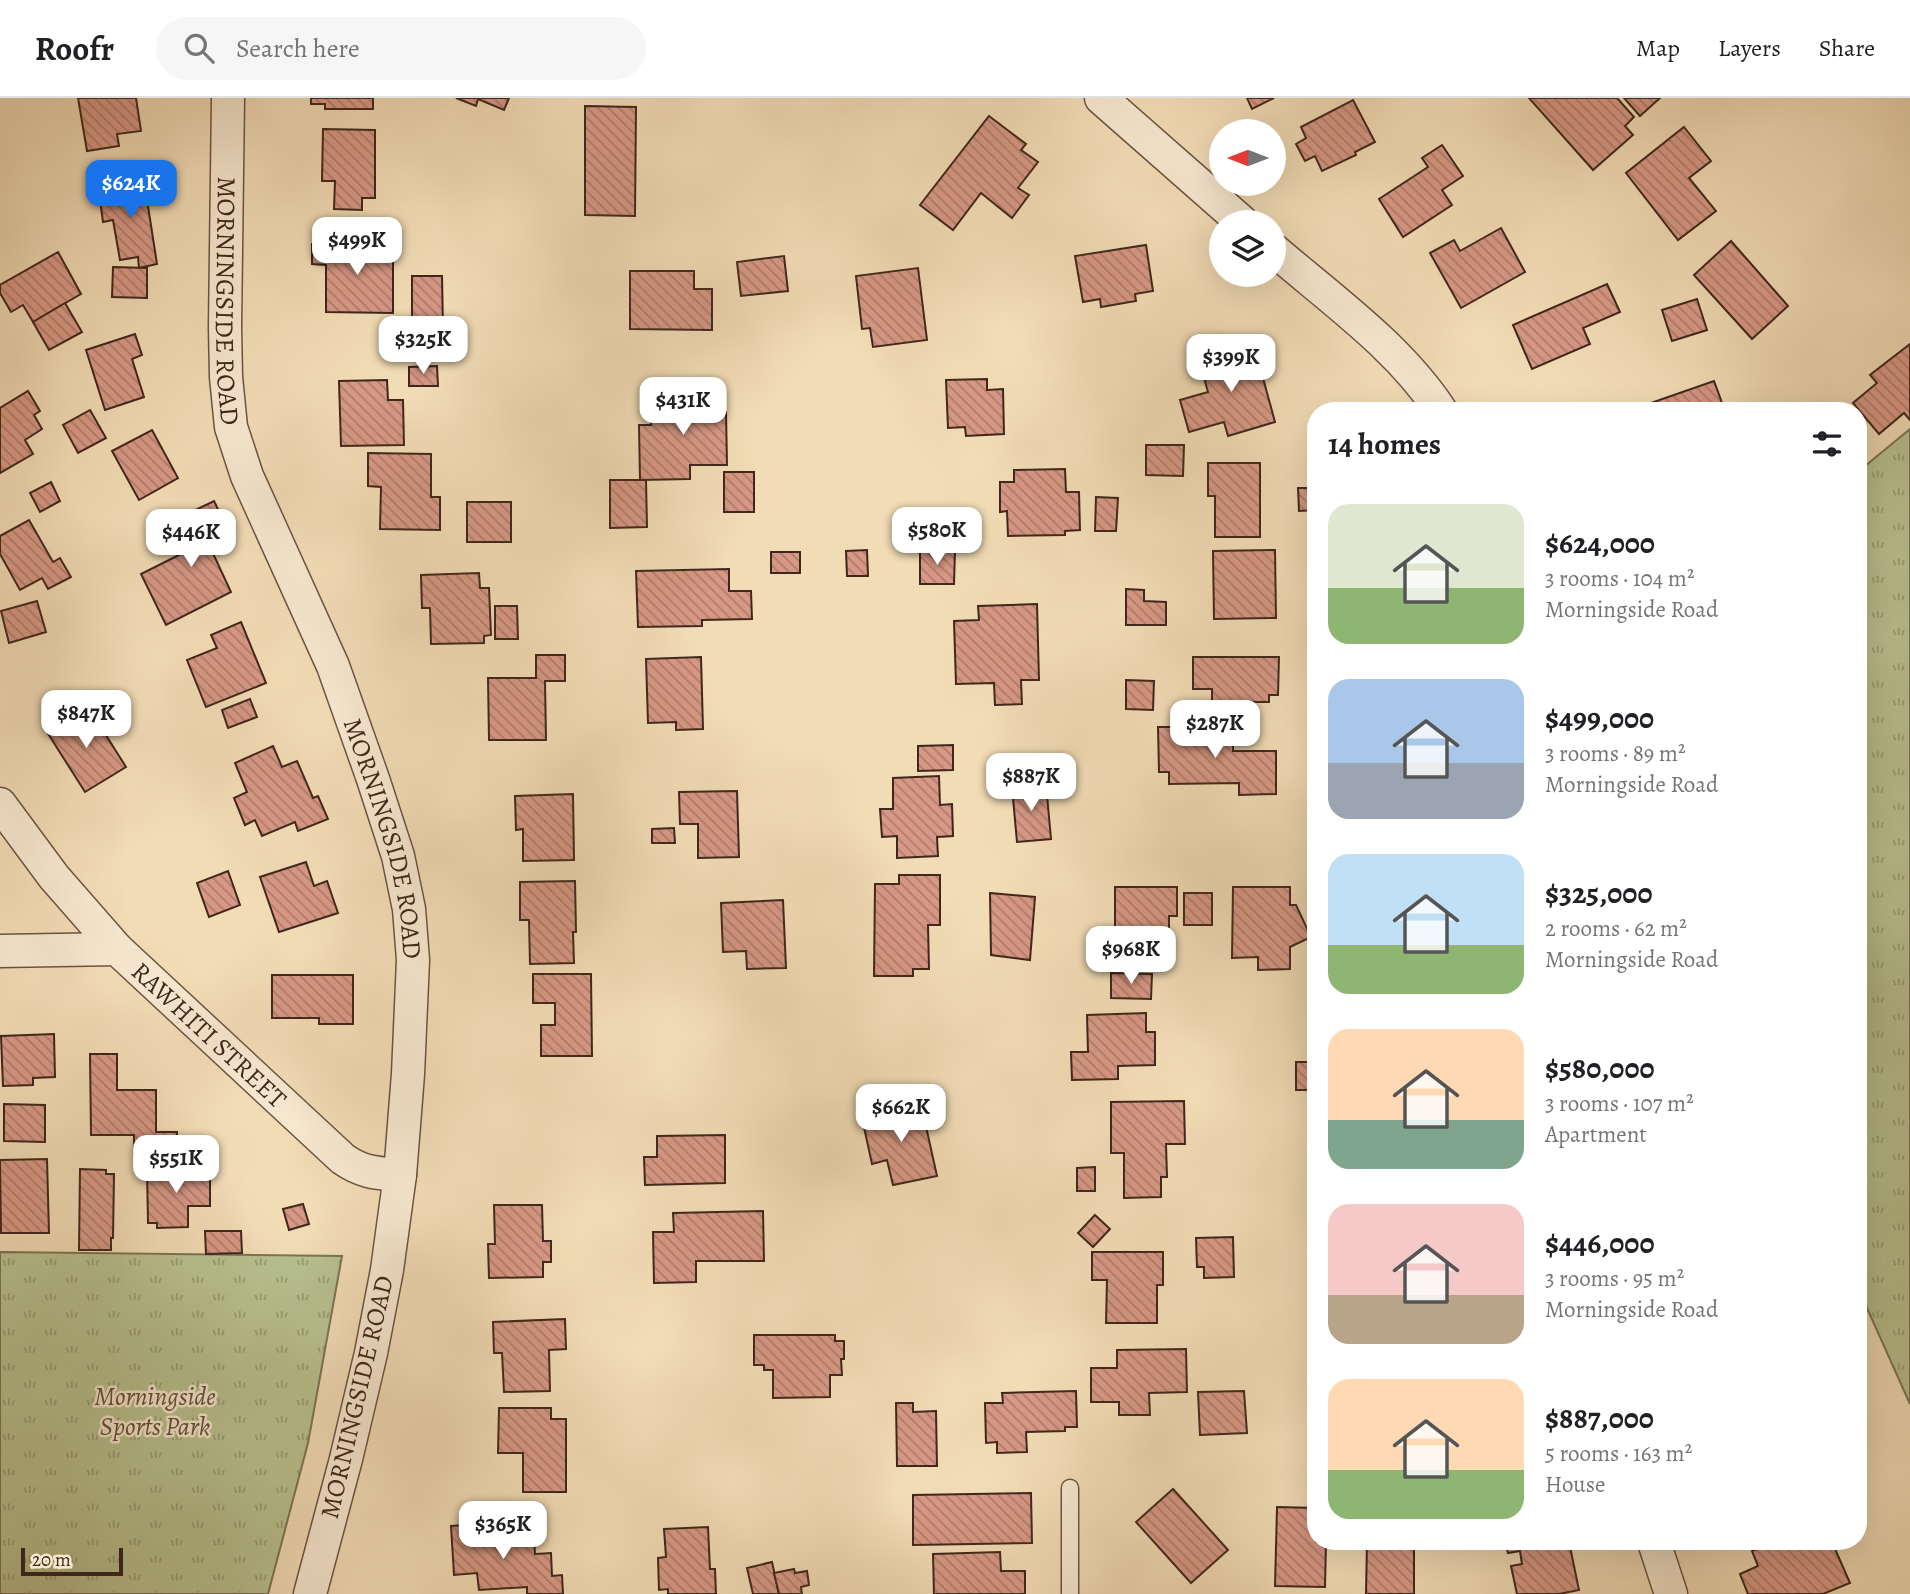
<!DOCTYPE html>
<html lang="en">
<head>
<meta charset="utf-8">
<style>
  :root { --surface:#fff; --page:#f6f6f6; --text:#202124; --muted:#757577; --line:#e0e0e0; --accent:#1a73e8 }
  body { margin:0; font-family:Alegreya,serif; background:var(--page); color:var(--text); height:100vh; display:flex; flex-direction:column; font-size:26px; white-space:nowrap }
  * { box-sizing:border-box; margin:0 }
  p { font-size:23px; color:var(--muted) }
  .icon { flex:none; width:38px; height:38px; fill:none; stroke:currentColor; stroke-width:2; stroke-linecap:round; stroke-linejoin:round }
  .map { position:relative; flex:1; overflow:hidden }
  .panel { position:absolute; left:1307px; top:304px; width:560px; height:1148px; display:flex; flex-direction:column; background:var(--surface); border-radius:28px; box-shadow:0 7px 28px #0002 }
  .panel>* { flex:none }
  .needle { width:46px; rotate:270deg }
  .buttons { position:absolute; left:1209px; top:21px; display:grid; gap:14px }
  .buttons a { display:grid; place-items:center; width:77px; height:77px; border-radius:50%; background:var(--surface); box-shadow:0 7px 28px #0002; font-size:35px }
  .scale { position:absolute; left:21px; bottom:18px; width:102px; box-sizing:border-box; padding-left:7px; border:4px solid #40271b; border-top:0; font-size:19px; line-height:24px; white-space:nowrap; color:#40271b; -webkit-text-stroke:5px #f7e8d0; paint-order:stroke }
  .price { position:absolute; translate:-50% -60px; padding:0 16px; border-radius:14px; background:#fff; color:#222; font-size:23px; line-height:46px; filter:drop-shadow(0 2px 4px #0008) }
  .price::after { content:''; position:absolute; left:50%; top:42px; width:21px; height:16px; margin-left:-10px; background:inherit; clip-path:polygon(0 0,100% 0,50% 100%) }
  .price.selected { background:var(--accent); color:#fff }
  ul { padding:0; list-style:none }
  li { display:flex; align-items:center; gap:21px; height:175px; padding:0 21px }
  li span { display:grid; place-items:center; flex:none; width:196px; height:140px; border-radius:21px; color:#555 }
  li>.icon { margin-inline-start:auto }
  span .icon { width:84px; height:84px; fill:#fffc; stroke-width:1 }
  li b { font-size:30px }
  h2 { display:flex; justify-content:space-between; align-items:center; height:84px; padding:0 21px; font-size:30px }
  header { display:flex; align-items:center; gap:42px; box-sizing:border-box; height:98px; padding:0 35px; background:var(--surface); border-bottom:2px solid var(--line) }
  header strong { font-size:33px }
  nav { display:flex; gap:38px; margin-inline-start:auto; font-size:24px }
  .search { width:490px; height:63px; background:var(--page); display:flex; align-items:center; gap:18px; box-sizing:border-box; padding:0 24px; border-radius:38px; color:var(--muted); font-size:26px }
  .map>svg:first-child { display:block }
</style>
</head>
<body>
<header>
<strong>Roofr</strong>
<div class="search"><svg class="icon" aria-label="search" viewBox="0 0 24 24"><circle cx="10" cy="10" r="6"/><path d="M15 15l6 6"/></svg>Search here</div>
<nav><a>Map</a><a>Layers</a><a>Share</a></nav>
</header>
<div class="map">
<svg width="1910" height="1496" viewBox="0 0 1910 1496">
  <defs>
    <pattern id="grass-tufts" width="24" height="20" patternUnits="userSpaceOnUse" patternTransform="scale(1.75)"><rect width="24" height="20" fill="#b8c190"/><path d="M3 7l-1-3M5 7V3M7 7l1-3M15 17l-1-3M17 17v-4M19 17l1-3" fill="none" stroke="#979d75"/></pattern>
    <pattern id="building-back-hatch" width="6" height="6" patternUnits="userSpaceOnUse" patternTransform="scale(1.75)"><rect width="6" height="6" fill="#d79885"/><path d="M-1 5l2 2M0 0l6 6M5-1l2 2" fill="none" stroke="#b07c6c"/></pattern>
  </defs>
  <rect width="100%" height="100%" fill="#f2dcb6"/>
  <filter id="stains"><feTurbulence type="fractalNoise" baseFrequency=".00286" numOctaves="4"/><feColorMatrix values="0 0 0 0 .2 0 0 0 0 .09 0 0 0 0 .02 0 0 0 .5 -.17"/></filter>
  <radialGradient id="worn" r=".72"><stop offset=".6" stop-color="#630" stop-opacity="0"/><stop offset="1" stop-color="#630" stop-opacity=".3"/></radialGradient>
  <g fill="url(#grass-tufts)" stroke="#7c7456" stroke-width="2">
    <polygon points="1910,331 1910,1306 1858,1190 1859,373"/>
    <polygon points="0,1154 342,1158 308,1345 268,1496 0,1496"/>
  </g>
  <g fill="url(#building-back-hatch)" stroke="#40271b" stroke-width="2">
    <polygon points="78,0 136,0 141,33 117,36 119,48 87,53"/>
    <polygon points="311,0 373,0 373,11 325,11 325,6 311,6"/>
    <polygon points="456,0 509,0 504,12 478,1 476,8"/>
    <polygon points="1247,0 1274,0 1252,11"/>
    <polygon points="1529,0 1617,0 1634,19 1625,28 1633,37 1593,72"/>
    <polygon points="1624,0 1660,0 1640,18"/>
    <polygon points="1353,2 1375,44 1355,54 1356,57 1322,73 1315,58 1305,63 1296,46 1306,40 1301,29"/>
    <polygon points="585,8 636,9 635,118 585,117"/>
    <polygon points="989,18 1026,46 1021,52 1038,64 1018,90 1029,97 1012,120 981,95 953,132 920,107"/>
    <polygon points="1684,29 1711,63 1689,80 1716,113 1678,142 1626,75"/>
    <polygon points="323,31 375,32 375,100 362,100 362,112 334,111 335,83 322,83"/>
    <polygon points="1442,47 1463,78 1442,92 1452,107 1403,139 1379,101 1428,69 1422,60"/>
    <polygon points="143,76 157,166 139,170 138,159 120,162 113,122 103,124 100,102 115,99 112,81"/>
    <polygon points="1501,130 1525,174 1461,210 1430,155 1454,142 1460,153"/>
    <polygon points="1731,143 1788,208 1752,241 1694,177"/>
    <polygon points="312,146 393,147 393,215 326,214 326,167 312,166"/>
    <polygon points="1146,147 1153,193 1135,196 1136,203 1101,209 1100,201 1083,204 1075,158"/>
    <polygon points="58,154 81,196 33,224 23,207 11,214 0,195 0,187"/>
    <polygon points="784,158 788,193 741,198 737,164"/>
    <polygon points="113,169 147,170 147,200 112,199"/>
    <polygon points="918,170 927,242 873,249 870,230 862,231 856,178"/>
    <polygon points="630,173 694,173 694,191 712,191 712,232 630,231"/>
    <polygon points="412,178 442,178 443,230 412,230"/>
    <polygon points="1607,186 1620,214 1583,230 1590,246 1532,271 1513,227"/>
    <polygon points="1697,201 1707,232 1672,243 1662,212"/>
    <polygon points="65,205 82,234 49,252 33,224"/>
    <polygon points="135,236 142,257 132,261 144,299 105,312 86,252"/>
    <polygon points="1910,246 1910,322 1904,315 1879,336 1853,305 1877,285 1870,277"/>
    <polygon points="1254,247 1275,324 1228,338 1224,324 1189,334 1180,302 1208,294 1199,262"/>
    <polygon points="437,268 438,288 409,288 409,269"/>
    <polygon points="987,281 987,292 1003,291 1004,336 966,338 965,329 948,330 946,282"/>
    <polygon points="387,282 388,302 403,302 404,347 341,348 339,283"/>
    <polygon points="1714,283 1725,313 1644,313 1642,308"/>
    <polygon points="678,286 710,286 710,314 726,314 727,367 690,367 690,381 640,382 639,327 651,327 651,312 678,312"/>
    <polygon points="28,293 40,313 34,317 42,331 25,342 33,356 0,375 0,310"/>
    <polygon points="90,312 106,340 78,355 63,327"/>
    <polygon points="152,332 178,380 139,402 112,353"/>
    <polygon points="1146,347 1184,347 1183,378 1146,377"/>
    <polygon points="368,355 431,356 431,399 440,399 440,432 380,431 381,389 368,388"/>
    <polygon points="1208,365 1260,365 1260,439 1215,439 1215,398 1208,398"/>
    <polygon points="1065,371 1066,394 1079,394 1080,432 1065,433 1065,437 1008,438 1007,413 1000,414 1000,384 1014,384 1014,372"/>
    <rect x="724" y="374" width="30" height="40"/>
    <polygon points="610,382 646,382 647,429 610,430"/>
    <polygon points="51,384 60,403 40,414 30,395"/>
    <polygon points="1298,390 1316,390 1316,412 1299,413"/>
    <polygon points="1096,399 1118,400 1116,433 1095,433"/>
    <polygon points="214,403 231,439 210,449 231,494 166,527 141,476 197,448 183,418"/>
    <rect x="467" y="404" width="44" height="40"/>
    <polygon points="29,422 53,464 60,460 71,479 48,491 42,480 20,492 0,456 0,438"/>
    <polygon points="867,452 868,478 847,478 846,453"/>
    <polygon points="1275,452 1276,520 1214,521 1213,453"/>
    <polygon points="920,453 955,453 954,486 920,486"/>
    <rect x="771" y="454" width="29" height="21"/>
    <polygon points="729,471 729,493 751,493 752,521 702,522 702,528 638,529 636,473"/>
    <polygon points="479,475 480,490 489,490 491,537 484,538 484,545 431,546 430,510 422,510 421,477"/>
    <polygon points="1126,491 1144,492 1144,503 1166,504 1166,527 1126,527"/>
    <polygon points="37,503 46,534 9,545 1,513"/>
    <polygon points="1037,506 1039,582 1021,582 1022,606 995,607 994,585 956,586 954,523 979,522 978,508"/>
    <polygon points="495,508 517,508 518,541 495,541"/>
    <polygon points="241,524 266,585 206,609 187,562 217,550 211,537"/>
    <polygon points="536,557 565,557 565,583 545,583 546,642 489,642 488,580 536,580"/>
    <polygon points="701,559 703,631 676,632 676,624 648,625 646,561"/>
    <polygon points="1193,559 1279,559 1278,597 1269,597 1269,604 1212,604 1212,591 1193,591"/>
    <polygon points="1126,582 1154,583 1153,612 1126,611"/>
    <polygon points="250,601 257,619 228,630 222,612"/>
    <polygon points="85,610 99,633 102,631 126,669 85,694 47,634"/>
    <polygon points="1158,629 1233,629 1233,653 1276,653 1276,696 1239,697 1239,685 1169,686 1169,674 1159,674"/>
    <polygon points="953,647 953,672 918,673 918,648"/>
    <polygon points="273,648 282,669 297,663 313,700 318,698 328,721 298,733 295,724 262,738 255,722 245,727 234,700 247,694 235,665"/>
    <polygon points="939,678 940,707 952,706 953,738 937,739 938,758 897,760 897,738 882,739 880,711 893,711 893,680"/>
    <polygon points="1046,686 1051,741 1017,744 1012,689"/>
    <polygon points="737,693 739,759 698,760 698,726 680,726 679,694"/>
    <polygon points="573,696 574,762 523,763 523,731 516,732 515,698"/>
    <polygon points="674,730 675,745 652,745 652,731"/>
    <polygon points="306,764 314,788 327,783 338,815 279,834 260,779"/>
    <polygon points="228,773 240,807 209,819 197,785"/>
    <polygon points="899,777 940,777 940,827 928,827 929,871 913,871 913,878 874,878 875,786 899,786"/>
    <polygon points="575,783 576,834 573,834 574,865 530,866 529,822 520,822 520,784"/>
    <polygon points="1115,789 1177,789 1177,818 1169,818 1169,854 1130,854 1130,832 1115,832"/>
    <polygon points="1233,789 1290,789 1290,807 1296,807 1311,839 1290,849 1290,871 1258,872 1258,859 1232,860"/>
    <polygon points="990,795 1035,799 1030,862 991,857"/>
    <rect x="1184" y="795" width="28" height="32"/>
    <polygon points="783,802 786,870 747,871 746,853 723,854 721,805"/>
    <polygon points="1111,875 1152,876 1151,901 1111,900"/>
    <polygon points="533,876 591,876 592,958 541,958 541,927 555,927 555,905 533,905"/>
    <polygon points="272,877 353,877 353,926 319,926 319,920 272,920"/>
    <polygon points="1146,915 1146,934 1155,934 1155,967 1118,968 1118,981 1072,982 1071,954 1088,954 1087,917"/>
    <polygon points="54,936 55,979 33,980 33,987 3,988 1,938"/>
    <polygon points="1310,955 1316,955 1316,992 1296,992 1296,964 1310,964"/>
    <polygon points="90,956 117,956 117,992 156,992 156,1034 177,1034 177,1057 134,1057 134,1037 91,1037"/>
    <polygon points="1184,1003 1185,1046 1166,1046 1167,1079 1161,1079 1161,1099 1124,1100 1124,1055 1111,1055 1111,1004"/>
    <polygon points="4,1006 45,1007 45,1044 4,1043"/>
    <polygon points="921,1006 937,1078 893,1087 887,1062 872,1066 862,1020"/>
    <polygon points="725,1037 725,1085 645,1087 644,1059 657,1059 657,1038"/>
    <polygon points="47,1061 49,1135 1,1135 0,1062"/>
    <polygon points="1095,1069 1095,1093 1077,1093 1077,1070"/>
    <polygon points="80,1071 106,1072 106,1076 114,1076 113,1140 111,1140 111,1152 79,1152"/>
    <polygon points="210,1071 210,1108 188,1108 188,1129 157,1130 157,1125 148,1125 147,1072"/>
    <polygon points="303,1106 309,1126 289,1132 283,1111"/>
    <polygon points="494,1107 542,1107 543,1143 551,1143 551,1164 543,1164 543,1179 489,1180 488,1146 495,1146"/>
    <polygon points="763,1113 764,1163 696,1163 696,1184 654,1185 653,1134 674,1134 673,1115"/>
    <polygon points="1095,1117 1110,1131 1093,1149 1078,1135"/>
    <polygon points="205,1133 241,1133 242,1155 206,1156"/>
    <polygon points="1233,1139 1234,1179 1204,1180 1204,1169 1197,1169 1196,1140"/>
    <polygon points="1092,1154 1163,1154 1163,1187 1157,1187 1157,1225 1106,1225 1107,1182 1092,1182"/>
    <polygon points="565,1221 566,1251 549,1252 550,1293 504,1294 502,1255 494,1255 493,1224"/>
    <polygon points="754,1237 835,1237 835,1243 844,1243 844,1261 841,1261 842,1277 830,1277 830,1299 773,1300 773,1272 764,1272 764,1267 754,1267"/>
    <polygon points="1186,1251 1187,1294 1149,1295 1150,1317 1119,1317 1119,1304 1091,1304 1091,1270 1117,1270 1117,1252"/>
    <polygon points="1076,1293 1077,1329 1065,1329 1065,1333 1026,1334 1027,1354 997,1355 997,1344 986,1345 985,1305 1003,1305 1002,1295"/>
    <polygon points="1244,1293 1247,1335 1200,1337 1198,1294"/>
    <polygon points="896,1305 913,1305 913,1314 936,1313 937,1368 897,1368"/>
    <polygon points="499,1310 551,1310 551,1321 566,1321 566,1394 523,1394 523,1355 498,1355"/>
    <polygon points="1173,1391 1228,1452 1191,1485 1136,1424"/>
    <polygon points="1031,1395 1032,1445 913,1447 913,1397"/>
    <polygon points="1277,1409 1316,1410 1316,1444 1326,1444 1325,1489 1275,1488"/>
    <polygon points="496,1425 497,1440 534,1438 535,1456 551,1455 552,1478 562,1477 563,1496 527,1496 527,1489 479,1492 477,1475 454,1477 451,1428"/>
    <polygon points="708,1429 710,1471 715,1471 716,1496 668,1496 668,1491 659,1492 658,1460 666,1459 664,1431"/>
    <polygon points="1367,1444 1414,1444 1414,1496 1366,1496"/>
    <polygon points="1505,1444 1569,1444 1579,1492 1559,1496 1517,1496 1511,1468 1522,1466 1520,1453 1508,1455"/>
    <polygon points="1775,1444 1832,1444 1850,1485 1823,1496 1748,1496 1740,1476 1758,1468 1752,1453"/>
    <polygon points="1000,1454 1001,1473 1025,1473 1025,1496 934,1496 933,1456"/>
    <polygon points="772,1464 779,1496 753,1496 747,1470"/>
    <polygon points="794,1471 795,1475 807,1473 809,1487 801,1489 802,1496 779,1496 774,1475"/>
  </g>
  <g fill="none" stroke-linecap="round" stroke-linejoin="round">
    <defs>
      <polyline id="lane" points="1070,1496 1070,1390"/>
      <g id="street">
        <path id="s1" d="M228 0 225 229 226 279 231 329 247 378 333 568 373 681 398 758 409 811 413 862 408 976 400 1077 387 1172 371 1255 346 1361 310 1496"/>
        <polyline points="1101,0 1242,124"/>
        <path d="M1274 152C1332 202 1399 249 1441 313"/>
        <polyline points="0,706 54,779 117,851"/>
        <path id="s2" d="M0 853 117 851 343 1061C363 1075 377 1075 400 1077"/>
        <polyline points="1654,1444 1671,1496"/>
      </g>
    </defs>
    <use href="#lane" stroke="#6c5442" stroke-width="19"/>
    <use href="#street" stroke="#6c5442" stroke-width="35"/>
    <use href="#lane" stroke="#f7e8d0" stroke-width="16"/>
    <use href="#street" stroke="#f7e8d0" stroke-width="32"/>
  </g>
  <g text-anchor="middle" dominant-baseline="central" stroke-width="5" stroke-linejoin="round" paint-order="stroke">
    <g font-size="26" fill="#40271b" stroke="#f7e8d0">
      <text stroke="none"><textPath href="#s1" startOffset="203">MORNINGSIDE ROAD</textPath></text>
      <text stroke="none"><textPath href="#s1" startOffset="770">MORNINGSIDE ROAD</textPath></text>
      <text stroke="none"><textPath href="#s2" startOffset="243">RAWHITI STREET</textPath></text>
      <text transform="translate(357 1299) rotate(-77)">MORNINGSIDE ROAD</text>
    </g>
    <g font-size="26" font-style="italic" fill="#5e4e38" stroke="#f7e8d0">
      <text x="155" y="1298">Morningside<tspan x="155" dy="30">Sports Park</tspan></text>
    </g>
  </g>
  <rect width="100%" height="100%" filter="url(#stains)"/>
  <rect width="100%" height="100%" fill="url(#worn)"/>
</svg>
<div class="buttons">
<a><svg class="needle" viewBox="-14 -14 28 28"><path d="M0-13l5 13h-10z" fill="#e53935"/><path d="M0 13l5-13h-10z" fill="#757577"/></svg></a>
<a><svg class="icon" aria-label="layers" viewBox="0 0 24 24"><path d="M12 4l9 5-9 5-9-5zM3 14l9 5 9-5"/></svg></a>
</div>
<div class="scale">20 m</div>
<b class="price selected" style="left:131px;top:122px">$624K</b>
<b class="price" style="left:357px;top:179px">$499K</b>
<b class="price" style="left:423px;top:278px">$325K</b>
<b class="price" style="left:1231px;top:296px">$399K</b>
<b class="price" style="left:683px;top:339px">$431K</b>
<b class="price" style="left:937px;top:469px">$580K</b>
<b class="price" style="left:191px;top:471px">$446K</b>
<b class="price" style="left:86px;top:652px">$847K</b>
<b class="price" style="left:1215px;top:662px">$287K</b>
<b class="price" style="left:1031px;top:715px">$887K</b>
<b class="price" style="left:1131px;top:888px">$968K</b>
<b class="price" style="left:901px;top:1046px">$662K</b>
<b class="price" style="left:176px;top:1097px">$551K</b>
<b class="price" style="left:503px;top:1463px">$365K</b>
<section class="panel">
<h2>14 homes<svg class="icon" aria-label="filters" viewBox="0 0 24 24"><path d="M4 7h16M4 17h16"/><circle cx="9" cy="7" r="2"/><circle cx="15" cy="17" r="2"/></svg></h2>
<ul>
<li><span style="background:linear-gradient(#dfe7d0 60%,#8fb573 0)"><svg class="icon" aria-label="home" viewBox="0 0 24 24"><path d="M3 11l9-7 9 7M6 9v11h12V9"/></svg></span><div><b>$624,000</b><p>3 rooms · 104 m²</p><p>Morningside Road</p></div></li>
<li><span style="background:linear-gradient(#a9c7e8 60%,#9aa5b1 0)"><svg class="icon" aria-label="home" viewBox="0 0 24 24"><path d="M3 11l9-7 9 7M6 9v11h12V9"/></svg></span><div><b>$499,000</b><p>3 rooms · 89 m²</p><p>Morningside Road</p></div></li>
<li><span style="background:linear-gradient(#bfe0f5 65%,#8fb573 0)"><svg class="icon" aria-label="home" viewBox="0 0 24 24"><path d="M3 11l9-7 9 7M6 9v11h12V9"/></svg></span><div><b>$325,000</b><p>2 rooms · 62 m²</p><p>Morningside Road</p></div></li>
<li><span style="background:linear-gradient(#ffd9b3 65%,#7fa58c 0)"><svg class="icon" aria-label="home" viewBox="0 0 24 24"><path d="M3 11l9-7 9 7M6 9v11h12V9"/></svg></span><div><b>$580,000</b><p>3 rooms · 107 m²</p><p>Apartment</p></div></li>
<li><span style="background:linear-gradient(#f6c9c9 65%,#b9a48a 0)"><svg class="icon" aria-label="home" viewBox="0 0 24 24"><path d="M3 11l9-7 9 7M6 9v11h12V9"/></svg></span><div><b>$446,000</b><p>3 rooms · 95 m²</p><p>Morningside Road</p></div></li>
<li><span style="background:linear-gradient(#ffd9b3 65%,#8fb573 0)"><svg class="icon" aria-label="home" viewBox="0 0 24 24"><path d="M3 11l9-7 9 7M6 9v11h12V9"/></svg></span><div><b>$887,000</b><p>5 rooms · 163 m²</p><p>House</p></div></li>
</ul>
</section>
</div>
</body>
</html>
